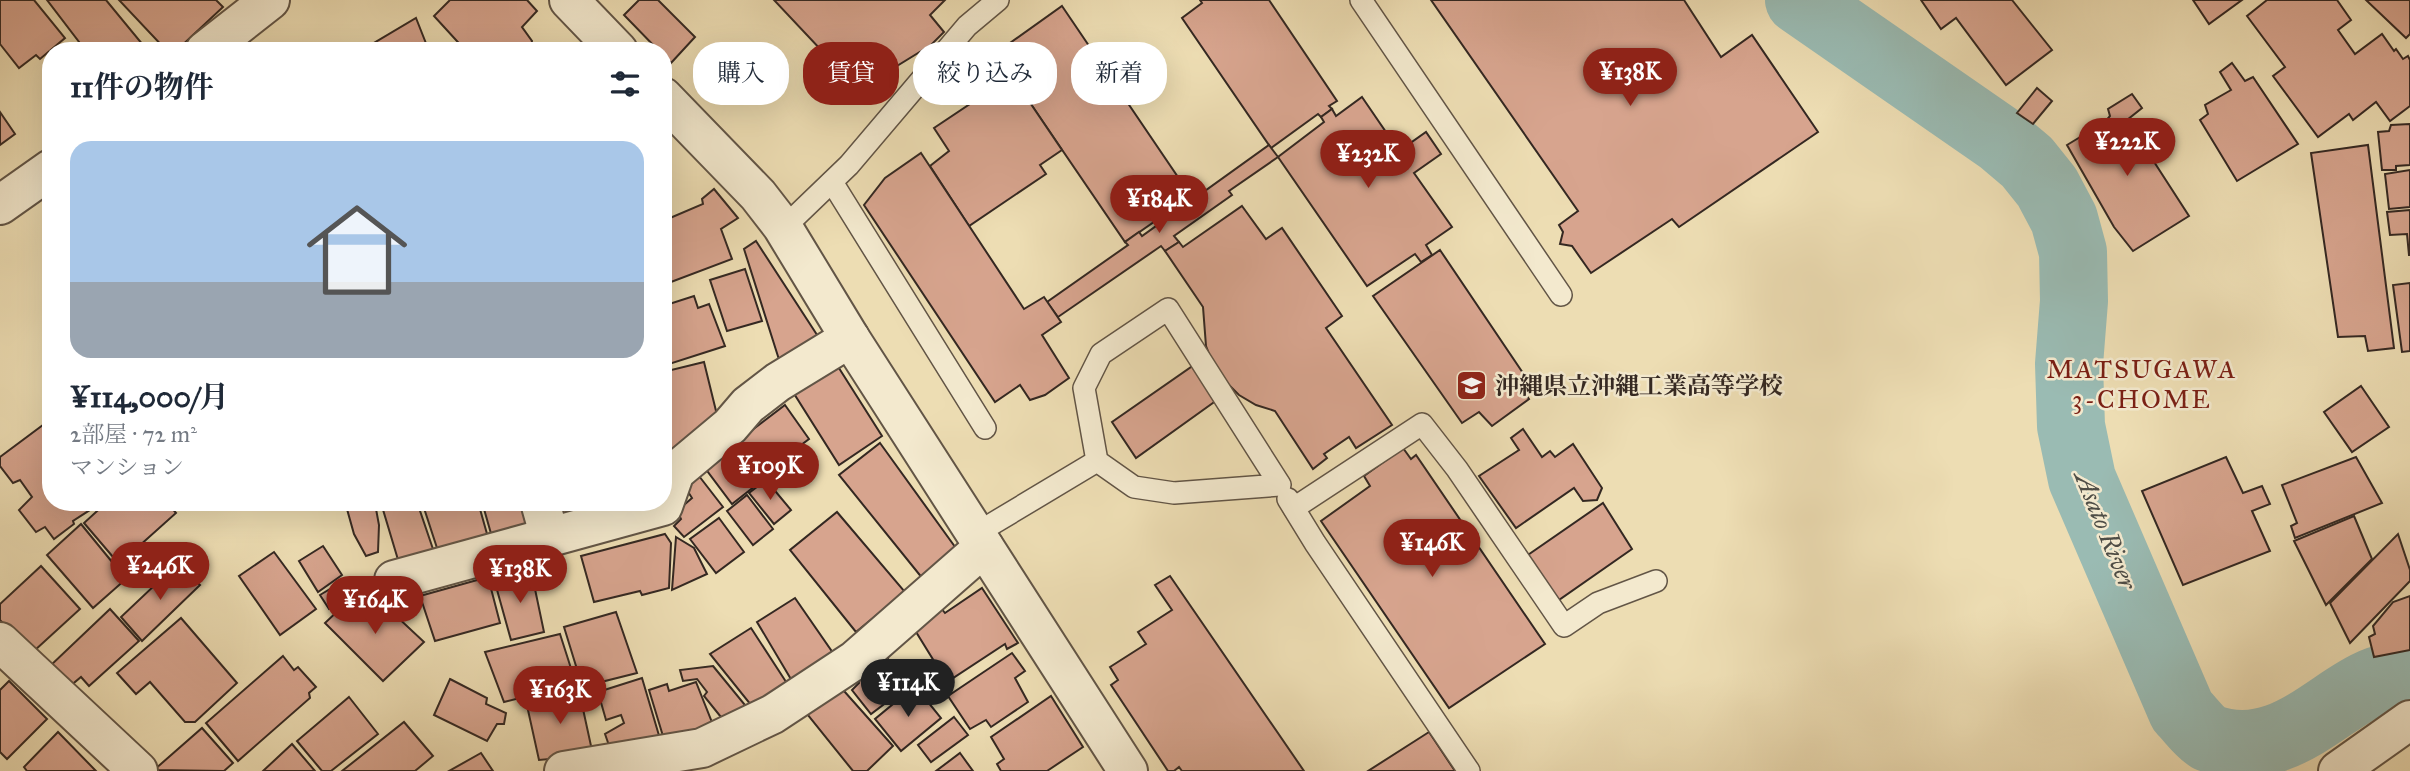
<!DOCTYPE html>
<html lang="ja">
<head>
<meta charset="utf-8">
<style>
  :root { --surface:#fff; --page:#f2f2f3; --text:#1f2937; --muted:#747a83; --accent:#8f2418 }
  body { margin:0; font-family:"IM FELL Great Primer","Noto Serif JP",serif; background:var(--page); color:var(--text); height:100vh; display:flex; flex-direction:column; font-size:26px; white-space:nowrap }
  * { box-sizing:border-box; margin:0 }
  p { font-size:23px; color:var(--muted) }
  .icon { flex:none; width:38px; height:38px; fill:none; stroke:currentColor; stroke-width:2; stroke-linecap:round; stroke-linejoin:round }
  .map { position:relative; flex:1; overflow:hidden }
  .sheet { position:absolute; left:42px; top:42px; width:630px; height:469px; display:flex; flex-direction:column; background:var(--surface); border-radius:28px; box-shadow:0 7px 28px #0002 }
  .sheet>* { flex:none }
  .banner { position:absolute; left:693px; top:42px; width:665px; height:63px; display:flex; gap:14px }
  .price { position:absolute; translate:-50% -60px; padding:0 16px; border-radius:24px; background:var(--accent); color:#fff; font-size:23px; line-height:46px; filter:drop-shadow(0 2px 4px #0008) }
  .price::after { content:''; position:absolute; left:50%; top:42px; width:21px; height:16px; margin-left:-10px; background:inherit; clip-path:polygon(0 0,100% 0,50% 100%) }
  .price.on { background:#222; color:#fff }
  ul { padding:0; list-style:none }
  li { display:grid; align-content:center; gap:14px; height:371px; padding:0 28px }
  li span { display:grid; place-items:center; height:217px; border-radius:21px; color:#555 }
  li>.icon { margin-inline-start:auto }
  span .icon { width:126px; height:126px; fill:#fffc; stroke-width:1 }
  li b { font-size:30px }
  h2 { display:flex; justify-content:space-between; align-items:center; height:84px; padding:0 28px; font-size:30px }
  .pill { padding:0 24px; border-radius:28px; background:var(--surface); box-shadow:0 7px 28px #0002; font-size:24px; line-height:63px }
  .pill.on { background:var(--accent); color:#fff }
  .map>svg:first-child { display:block }
</style>
</head>
<body>
<div class="map">
<svg width="2410" height="771" viewBox="0 0 2410 771">
  <rect width="100%" height="100%" fill="#edddb3"/>
  <filter id="stains"><feTurbulence type="fractalNoise" baseFrequency=".00286" numOctaves="4"/><feColorMatrix values="0 0 0 0 .2 0 0 0 0 .09 0 0 0 0 .02 0 0 0 .5 -.17"/></filter>
  <radialGradient id="worn" r=".72"><stop offset=".6" stop-color="#630" stop-opacity="0"/><stop offset="1" stop-color="#630" stop-opacity=".3"/></radialGradient>
  <g fill="none" stroke-linecap="round" stroke-linejoin="round">
    <path stroke="#9abbb3" stroke-width="68" d="M1799 0 2001 140 2027 162 2047 187 2064 219 2073 252 2074 301 2069 364 2071 426 2082 479 2182 711C2191 720 2199 732 2209 738 2299 771 2353 659 2410 680"/>
  </g>
  <g fill="#d7a48e" stroke="#342822" stroke-width="2">
    <polygon points="0,0 34,0 65,38 40,59 36,55 19,68 0,44"/>
    <polygon points="47,0 106,0 148,51 86,51"/>
    <polygon points="119,0 216,0 223,7 176,51 167,51"/>
    <polygon points="450,0 527,0 537,11 522,27 532,41 530,51 466,51 434,16"/>
    <polygon points="639,0 658,0 695,37 671,63 663,55 663,51 659,51 624,15"/>
    <polygon points="774,0 945,0 930,15 944,32 931,45 892,69 882,59 855,86"/>
    <polygon points="1200,0 1269,0 1337,101 1329,106 1332,109 1321,117 1318,114 1271,148 1182,18 1202,3"/>
    <polygon points="1431,0 1684,0 1721,57 1752,35 1818,132 1679,227 1672,219 1591,273 1572,246 1560,244 1563,232 1559,225 1578,211"/>
    <polygon points="1921,0 2012,0 2052,50 2006,85 1956,18 1941,29"/>
    <polygon points="2193,0 2242,0 2209,24"/>
    <polygon points="2267,0 2337,0 2351,20 2338,30 2355,54 2382,34 2394,51 2396,49 2403,59 2408,56 2410,60 2410,106 2390,121 2376,102 2353,120 2349,114 2318,137 2273,76 2285,67 2247,16"/>
    <polygon points="2366,0 2410,0 2410,34 2406,38"/>
    <polygon points="1062,6 1184,186 1153,205 1161,217 1125,242 996,53"/>
    <polygon points="416,18 429,51 378,51 374,43"/>
    <polygon points="2232,63 2245,81 2253,77 2298,144 2237,181 2200,120 2208,114 2205,105 2231,90 2220,72"/>
    <polygon points="1012,76 1062,150 1040,165 1046,174 969,226 930,166 949,151 934,128"/>
    <polygon points="2037,88 2052,101 2033,124 2017,113"/>
    <polygon points="2132,94 2142,108 2127,120 2189,216 2133,251 2114,227 2067,145 2105,122 2110,116 2108,109"/>
    <polygon points="1362,97 1399,151 1426,132 1441,154 1414,173 1452,227 1426,245 1432,255 1421,262 1415,254 1367,286 1278,157 1324,122 1321,117 1332,109 1336,116"/>
    <polygon points="0,112 15,134 0,145"/>
    <polygon points="2410,124 2410,165 2396,166 2396,170 2382,170 2378,132 2389,131 2391,125"/>
    <polygon points="1269,145 1278,157 1229,191 1232,195 1174,236 1179,242 1165,251 1161,246 1058,317 1047,302 1128,245 1125,242 1139,232 1142,236"/>
    <polygon points="2368,145 2394,348 2368,351 2365,336 2338,337 2311,153"/>
    <polygon points="921,153 1024,309 1044,297 1061,322 1042,335 1069,378 1045,395 1030,400 1020,385 995,402 864,205 885,178"/>
    <polygon points="2410,170 2410,207 2389,209 2385,174"/>
    <polygon points="714,189 738,218 721,229 732,259 663,285 663,221 703,204 702,199"/>
    <polygon points="1242,206 1266,239 1282,228 1342,316 1326,328 1392,425 1356,448 1349,437 1324,454 1327,458 1313,469 1275,411 1256,405 1239,395 1225,381 1213,364 1206,346 1203,307 1165,251 1179,242 1183,247"/>
    <polygon points="2410,210 2410,255 2409,255 2407,234 2390,235 2387,212"/>
    <polygon points="756,241 821,341 782,369 744,249"/>
    <polygon points="1440,250 1527,379 1519,385 1529,399 1492,426 1479,412 1462,423 1373,296"/>
    <polygon points="745,269 762,321 727,331 710,280"/>
    <polygon points="2410,283 2410,351 2402,352 2393,285"/>
    <polygon points="694,296 698,308 709,304 725,346 663,366 663,306"/>
    <polygon points="704,362 717,415 676,453 663,453 663,372"/>
    <polygon points="837,365 882,436 839,465 793,392"/>
    <polygon points="1194,365 1217,400 1136,458 1112,422"/>
    <polygon points="2361,386 2389,427 2352,452 2324,412"/>
    <polygon points="785,405 809,439 765,472 739,440"/>
    <polygon points="51,419 51,502 95,502 93,508 73,521 74,524 54,539 45,527 36,532 19,510 32,497 20,480 13,483 0,466 0,457"/>
    <polygon points="1523,429 1542,457 1550,451 1555,457 1573,444 1602,488 1597,500 1583,501 1574,488 1516,528 1479,476 1519,450 1511,438"/>
    <polygon points="734,441 764,479 732,504 705,468"/>
    <polygon points="880,443 958,551 923,579 839,475"/>
    <polygon points="1403,448 1411,459 1416,455 1545,644 1449,708 1321,521 1370,486 1364,476"/>
    <polygon points="2226,457 2243,493 2262,486 2270,504 2252,511 2270,551 2183,585 2142,491"/>
    <polygon points="2356,457 2382,503 2295,538 2291,526 2297,523 2282,485"/>
    <polygon points="699,476 723,507 684,537 674,526 681,519 677,511 692,498 685,487"/>
    <polygon points="766,480 791,510 774,524 749,493"/>
    <polygon points="747,495 773,529 753,545 727,511"/>
    <polygon points="107,502 167,502 176,513 119,564 84,523"/>
    <polygon points="345,502 378,502 379,507 376,509 379,525 378,552 366,556 354,534"/>
    <polygon points="417,502 434,552 399,563 381,503"/>
    <polygon points="422,502 478,502 491,548 438,551"/>
    <polygon points="482,502 524,502 534,532 494,544"/>
    <polygon points="551,502 602,502 606,516 559,528"/>
    <polygon points="1603,503 1632,549 1556,602 1525,557"/>
    <polygon points="837,512 905,592 856,632 790,550"/>
    <polygon points="2354,516 2372,559 2326,605 2294,541"/>
    <polygon points="719,518 744,552 716,573 690,539"/>
    <polygon points="81,524 126,579 93,608 47,555"/>
    <polygon points="665,534 671,543 669,588 642,595 640,591 594,602 581,556"/>
    <polygon points="2398,534 2410,570 2410,581 2350,643 2330,603"/>
    <polygon points="676,537 694,548 707,574 672,590"/>
    <polygon points="323,546 342,575 318,592 299,561"/>
    <polygon points="274,552 316,609 280,635 239,576"/>
    <polygon points="177,564 200,585 142,641 121,617"/>
    <polygon points="41,566 80,609 34,651 19,642 0,620 0,604"/>
    <polygon points="531,570 544,632 511,640 494,579"/>
    <polygon points="1170,576 1304,771 1182,771 1179,767 1174,771 1168,771 1111,685 1118,680 1110,667 1146,644 1138,632 1172,610 1155,585"/>
    <polygon points="488,577 500,623 435,641 420,596"/>
    <polygon points="345,580 354,595 329,609 320,595"/>
    <polygon points="982,588 1018,643 1007,649 1005,644 947,682 913,627 941,608 945,613"/>
    <polygon points="363,596 371,603 377,598 424,642 383,681 325,623 343,606 349,610"/>
    <polygon points="2410,596 2410,650 2374,657 2369,637 2375,634 2373,626 2393,602"/>
    <polygon points="795,598 833,653 798,691 757,622"/>
    <polygon points="110,609 139,641 89,686 81,677 69,687 50,666"/>
    <polygon points="616,612 637,673 601,682 598,674 580,679 564,627"/>
    <polygon points="181,618 237,683 195,722 185,722 150,682 136,694 117,673"/>
    <polygon points="751,628 792,691 755,710 710,654"/>
    <polygon points="560,634 576,684 504,702 485,652"/>
    <polygon points="1012,653 1025,671 1015,678 1028,702 991,727 986,720 970,729 948,696"/>
    <polygon points="283,656 294,670 298,667 316,687 309,693 310,698 238,761 206,723"/>
    <polygon points="886,656 908,686 871,714 852,690 859,683 857,677"/>
    <polygon points="713,666 754,716 733,732 704,696 707,692 697,679 683,681 680,670"/>
    <polygon points="642,678 663,749 612,754 605,734 624,723 621,715 606,720 598,692"/>
    <polygon points="450,679 487,698 486,704 506,713 504,724 497,724 487,741 434,715"/>
    <polygon points="9,681 47,719 7,759 0,752 0,690"/>
    <polygon points="696,682 715,730 666,746 649,690 667,684 669,691"/>
    <polygon points="836,682 893,746 867,771 853,771 803,709"/>
    <polygon points="915,686 941,718 901,751 875,719"/>
    <polygon points="583,690 588,707 583,709 593,755 539,760 526,701"/>
    <polygon points="1051,696 1083,747 1047,771 1001,771 997,764 1004,759 991,737"/>
    <polygon points="349,697 378,734 331,771 322,771 297,741"/>
    <polygon points="954,717 968,735 931,762 918,745"/>
    <polygon points="404,722 433,756 415,771 342,771"/>
    <polygon points="202,728 233,763 224,771 154,770"/>
    <polygon points="58,732 96,771 27,771 24,767"/>
    <polygon points="1429,732 1455,771 1368,771"/>
    <polygon points="292,744 315,771 263,771"/>
    <polygon points="481,753 493,771 449,771"/>
    <polygon points="960,753 973,771 936,771"/>
  </g>
  <g fill="none" stroke-linecap="round" stroke-linejoin="round">
    <defs>
      <g id="lane">
        <polyline points="1361,0 1561,295"/>
        <polyline points="832,182 985,428"/>
        <polyline points="796,216 849,165 967,26 998,0"/>
        <polyline points="1288,499 1315,543 1469,771"/>
        <polyline points="1294,508 1422,424 1457,469 1564,626 1598,603 1656,581"/>
        <polyline points="992,524 1097,461 1134,487 1174,493 1280,485 1168,309 1101,354 1084,388 1097,461"/>
      </g>
      <g id="street">
        <polyline points="569,0 618,51"/>
        <polyline points="205,51 270,0"/>
        <polyline points="663,97 758,195 782,226 850,338 1128,771"/>
        <polyline points="0,205 51,169"/>
        <polyline points="540,502 550,538"/>
        <polyline points="394,580 663,506 675,472 730,426 748,405 778,382 850,338"/>
        <polyline points="0,642 138,771"/>
        <polyline points="564,771 702,748 773,714 855,660 984,547"/>
        <polyline points="2338,771 2410,720"/>
      </g>
    </defs>
    <use href="#lane" stroke="#625546" stroke-width="24"/>
    <use href="#street" stroke="#625546" stroke-width="42"/>
    <use href="#lane" stroke="#f3e9ce" stroke-width="21"/>
    <use href="#street" stroke="#f3e9ce" stroke-width="38"/>
  </g>
  <defs>
    <symbol id="school-square" viewBox="-11 -11 22 22"><rect x="-9" y="-9" width="18" height="18" rx="4" fill="#8f2418" stroke="#f3e9ce"/><path d="M0-5L7-2L0 1L-7-2ZM-4 1L0 2.5L4 1V4Q0 6-4 4Z" fill="#fff"/></symbol>
  </defs>
  <g fill-rule="evenodd">
    <use href="#school-square" x="1454" y="368" width="35" height="35"/>
  </g>
  <g text-anchor="middle" dominant-baseline="central" stroke-width="5" stroke-linejoin="round" paint-order="stroke">
    <g font-size="24" font-weight="bold" fill="#342822" stroke="#f3e9ce" text-anchor="start">
      <text x="1495" y="386">沖縄県立沖縄工業高等学校</text>
    </g>
    <g font-size="26" letter-spacing="2" fill="#7a1f14" stroke="#f3e9ce">
      <text x="2142" y="369">MATSUGAWA<tspan x="2142" dy="30">3-CHOME</tspan></text>
    </g>
    <g font-size="26" font-style="italic" fill="#4e4d46" stroke="#f3e9ce">
      <text transform="translate(2106 530) rotate(68)">Asato River</text>
    </g>
  </g>
  <rect width="100%" height="100%" filter="url(#stains)"/>
  <rect width="100%" height="100%" fill="url(#worn)"/>
</svg>
<b class="price" style="left:1630px;top:108px">¥138K</b>
<b class="price" style="left:2127px;top:178px">¥222K</b>
<b class="price" style="left:1368px;top:190px">¥232K</b>
<b class="price" style="left:1159px;top:235px">¥184K</b>
<b class="price" style="left:770px;top:502px">¥109K</b>
<b class="price" style="left:1432px;top:579px">¥146K</b>
<b class="price" style="left:160px;top:602px">¥246K</b>
<b class="price" style="left:520px;top:605px">¥138K</b>
<b class="price" style="left:375px;top:636px">¥164K</b>
<b class="price on" style="left:908px;top:719px">¥114K</b>
<b class="price" style="left:560px;top:726px">¥163K</b>
<div class="banner">
<a class="pill">購入</a>
<a class="pill on">賃貸</a>
<a class="pill">絞り込み</a>
<a class="pill">新着</a>
</div>
<section class="sheet">
<h2>11件の物件<svg class="icon" aria-label="filters" viewBox="0 0 24 24"><path d="M4 7h16M4 17h16"/><circle cx="9" cy="7" r="2"/><circle cx="15" cy="17" r="2"/></svg></h2>
<ul>
<li><span style="background:linear-gradient(#a9c7e8 65%,#9aa5b1 0)"><svg class="icon" aria-label="home" viewBox="0 0 24 24"><path d="M3 11l9-7 9 7M6 9v11h12V9"/></svg></span><div><b>¥114,000/月</b><p>2部屋 · 72 m²</p><p>マンション</p></div></li>
</ul>
</section>
</div>
</body>
</html>
